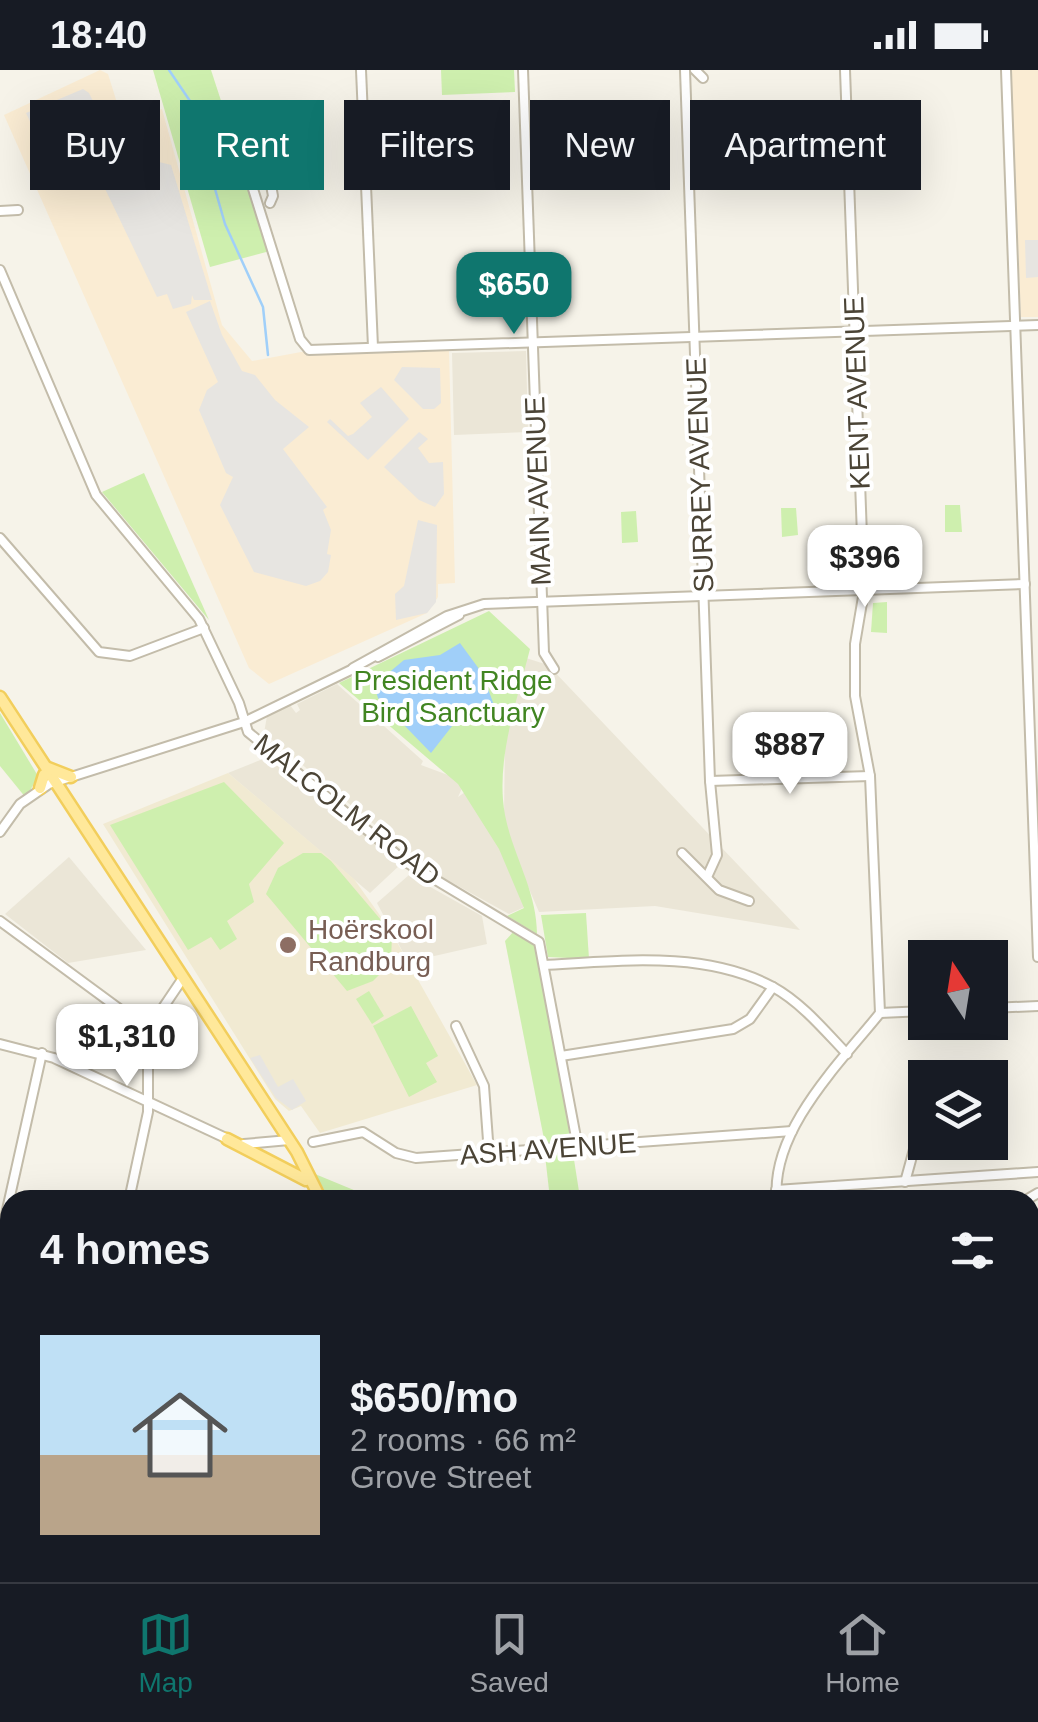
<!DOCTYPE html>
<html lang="en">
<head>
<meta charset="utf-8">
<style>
  :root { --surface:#171b24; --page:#20242c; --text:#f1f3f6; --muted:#9ea1a6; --line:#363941; --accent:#0f766e }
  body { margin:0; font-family:Arial,sans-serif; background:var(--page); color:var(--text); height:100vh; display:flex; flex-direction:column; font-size:38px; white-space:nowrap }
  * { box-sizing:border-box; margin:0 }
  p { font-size:32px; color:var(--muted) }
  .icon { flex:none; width:55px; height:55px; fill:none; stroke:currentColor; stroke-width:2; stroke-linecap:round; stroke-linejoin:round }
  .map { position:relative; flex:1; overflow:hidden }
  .details { position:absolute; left:0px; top:1120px; width:1040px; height:392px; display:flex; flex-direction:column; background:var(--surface); border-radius:30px 30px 0 0; box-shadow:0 10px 40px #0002 }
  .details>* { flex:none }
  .top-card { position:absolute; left:30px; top:30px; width:980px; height:90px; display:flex; gap:20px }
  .needle { width:65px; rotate:348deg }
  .buttons { position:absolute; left:908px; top:870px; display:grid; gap:20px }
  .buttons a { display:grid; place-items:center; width:100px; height:100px; border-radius:0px; background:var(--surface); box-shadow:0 10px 40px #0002; font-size:50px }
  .price { position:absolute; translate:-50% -85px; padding:0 22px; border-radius:20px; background:#fff; color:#222; font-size:32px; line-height:65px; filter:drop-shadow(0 2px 5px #0008) }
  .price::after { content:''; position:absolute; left:50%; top:60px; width:30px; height:22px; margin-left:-15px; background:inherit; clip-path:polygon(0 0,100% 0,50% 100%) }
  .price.selected { background:var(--accent); color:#fff }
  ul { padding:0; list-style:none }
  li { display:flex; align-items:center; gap:30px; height:250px; padding:0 40px }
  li+li { border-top:2px solid var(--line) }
  li span { display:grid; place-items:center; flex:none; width:280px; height:200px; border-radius:0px; color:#555 }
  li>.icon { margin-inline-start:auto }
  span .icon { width:120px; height:120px; fill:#fffc; stroke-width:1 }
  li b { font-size:42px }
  h2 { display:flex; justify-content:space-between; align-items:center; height:120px; padding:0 40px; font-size:42px }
  .pill { padding:0 35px; border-radius:0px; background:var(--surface); box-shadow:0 10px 40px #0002; font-size:35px; line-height:90px }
  .pill.selected { background:var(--accent); color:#fff }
  .status { display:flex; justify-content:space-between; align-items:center; height:70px; padding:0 50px; background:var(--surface); direction:ltr }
  .status svg { height:28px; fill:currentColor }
  .menu { display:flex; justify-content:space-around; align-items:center; height:140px; border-top:2px solid var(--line); background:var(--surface); font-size:28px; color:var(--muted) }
  .menu a { display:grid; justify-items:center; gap:5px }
  .menu .selected { color:var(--accent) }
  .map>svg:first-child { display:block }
</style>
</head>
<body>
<div class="status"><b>18:40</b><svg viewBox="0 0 49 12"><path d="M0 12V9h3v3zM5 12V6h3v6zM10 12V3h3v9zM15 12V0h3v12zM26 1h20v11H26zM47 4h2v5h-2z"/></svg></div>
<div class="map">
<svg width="1038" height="1512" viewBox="0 0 1038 1512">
  <rect width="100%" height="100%" fill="#f6f3e9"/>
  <g fill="#ebe6d7">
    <polygon points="526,281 528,362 454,365 452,283"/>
    <polygon points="526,588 548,595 800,860 655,836 539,842 505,763 504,747 505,668"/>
    <polygon points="337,614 423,691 421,695 456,708 463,716 458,727 468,720 502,779 527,836 509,844 429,800 264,663 267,646 290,635 296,643 300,640 297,634"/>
    <polygon points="268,687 401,794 370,823 228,703"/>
    <polygon points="69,787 146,880 68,893 5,844"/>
    <polygon points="409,805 482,846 487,874 408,892 377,833"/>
  </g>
  <g fill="#faecd3">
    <polygon points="100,0 108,4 123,52 162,39 222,255 252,291 301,282 449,280 455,513 438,514 438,527 427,543 269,614 249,598 4,45"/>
    <polygon points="1011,0 1038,0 1038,247 1021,247"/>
  </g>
  <polygon fill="#f1ead2" points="228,703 354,809 389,858 477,1015 320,1063 301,1036 289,1041 275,1029 103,754"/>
  <g fill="#ceefae">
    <polygon points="153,0 211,0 270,181 210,197"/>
    <polygon points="441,0 514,0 515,22 442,25"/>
    <polygon points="144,403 209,550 102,422"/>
    <polygon points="945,435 960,435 962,462 945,462"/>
    <polygon points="781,438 796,438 798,465 782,467"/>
    <polygon points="636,441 638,472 622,473 621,442"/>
    <polygon points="887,532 887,563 871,562 873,533"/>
    <path d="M489 541 530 579C517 631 495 691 505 745 513 786 537 821 537 864L507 846 524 838 499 779 458 714 339 613Z"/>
    <polygon points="0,643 38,706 26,728 0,696"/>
    <polygon points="224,712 284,773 249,814 254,832 227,851 237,869 220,880 211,867 188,880 110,755"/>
    <polygon points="303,783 321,783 331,791 392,863 391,893 373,911 347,921 266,824 278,798"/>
    <polygon points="586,843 589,889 548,887 541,845"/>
    <polygon points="514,861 536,875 573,1068 568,1073 545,1074 505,871"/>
    <polygon points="369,921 384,946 372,954 356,929"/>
    <polygon points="411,936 438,986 426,993 437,1012 409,1027 373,956"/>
    <polygon points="573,1083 580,1128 550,1129 545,1085"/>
    <polygon points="315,1104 378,1130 330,1130"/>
  </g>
  <g fill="#e7e5e1">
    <polygon points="83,19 89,23 113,72 124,83 171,95 212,230 194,230 192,225 191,234 173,239 167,224 157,227 73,52 37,66 26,43"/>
    <polygon points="1025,170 1038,170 1038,207 1026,208"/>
    <polygon points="210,231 222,265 242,301 255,305 275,330 309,357 283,379 327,437 323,440 331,460 327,484 331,485 328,502 320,511 306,516 254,502 220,435 233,407 226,403 199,340 207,320 218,312 186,242"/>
    <polygon points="402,297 440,298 441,333 434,339 423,339 394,310"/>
    <polygon points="381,317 409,349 368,390 327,352 330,349 348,366 353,364 372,347 360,333"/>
    <polygon points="419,362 428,369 418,378 429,393 443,392 444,424 435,437 419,430 384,397"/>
    <polygon points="418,450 437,455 436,532 427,543 396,550 395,524 404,516"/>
    <polygon points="260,985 278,1017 293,1009 306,1031 292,1040 276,1028 250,988"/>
  </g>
  <polygon fill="#a0cff9" points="460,573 482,603 494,635 456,651 431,683 378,628 374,615 404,590 440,585"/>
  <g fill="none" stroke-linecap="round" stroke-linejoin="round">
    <polyline stroke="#a0cff9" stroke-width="2.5" points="169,0 190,31 225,154 263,237 268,285"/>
    <defs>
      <g id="minor">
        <polyline points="361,0 373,277"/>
        <polyline points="523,0 544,583 554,599"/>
        <polyline points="685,0 710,711 717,785 707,807"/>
        <polyline points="695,0 703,8"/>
        <polyline points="845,0 864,521 855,574 855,626 870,706 880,943"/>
        <polyline points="1006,0 1038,887"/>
        <polyline points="228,39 300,269 309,280 1038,255"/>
        <polyline points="266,88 273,126 270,133"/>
        <polyline points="0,141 18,140"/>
        <polyline points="0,200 96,425 199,549 239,633 248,662 406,792 539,872 578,1078"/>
        <polyline points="0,468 99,582 130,586 204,558"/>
        <polyline points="378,587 459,545"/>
        <polyline points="353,598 447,546 484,534 1025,514"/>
        <polyline points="710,711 870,706"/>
        <polyline points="0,762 20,734 49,714 244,652 357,597"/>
        <polyline points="682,783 719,820 749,831"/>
        <polyline points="0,851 148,960"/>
        <path d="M544 895C618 891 705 880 773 917 802 933 825 961 847 984"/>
        <polyline points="990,938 1038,936"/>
        <polyline points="880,943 925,941"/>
        <polyline points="456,956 484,1016 489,1084"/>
        <polyline points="0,974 54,988 230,1070"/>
        <polyline points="561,986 733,959 750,949 773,917"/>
        <polyline points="313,1072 363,1062 396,1083 416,1088 792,1061"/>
        <polyline points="244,1074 289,1070"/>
        <polyline points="905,1112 916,1072 925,1059"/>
        <polyline points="776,1120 1038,1102"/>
        <polyline points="129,1130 148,1042 148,960 181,911"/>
        <path d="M777 1130C770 1061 840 993 880 943"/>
        <polyline points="1026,1130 1038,1123"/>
        <polyline points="0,1171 42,983"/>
        <polyline points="0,1191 10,1189"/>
        <polyline points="1030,1280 1038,1273"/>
        <polyline points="0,1292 10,1276"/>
        <polyline points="0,1331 10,1339"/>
        <polyline points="0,1416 10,1412"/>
        <polyline points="1030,1435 1038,1428"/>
        <polyline points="136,1502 139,1512"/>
        <polyline points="218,1502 239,1509 258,1502"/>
        <polyline points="329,1502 333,1512"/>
        <polyline points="533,1502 535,1512"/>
        <polyline points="820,1502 821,1512"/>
        <polyline points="14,1512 42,1502"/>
        <polyline points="606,1512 607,1502"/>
        <polyline points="710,1512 720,1502"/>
        <polyline points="950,1512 960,1502"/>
      </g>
      <g id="major">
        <polyline points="0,627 297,1082 321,1130"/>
        <polyline points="48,698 71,707"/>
        <polyline points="40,718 44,705"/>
        <polyline points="227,1069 306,1110"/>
        <polyline points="433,1502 435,1512"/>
      </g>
    </defs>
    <use href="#minor" stroke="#c3bcaa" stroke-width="12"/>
    <use href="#major" stroke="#f2ce5c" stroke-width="15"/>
    <use href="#minor" stroke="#fff" stroke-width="8"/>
    <use href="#major" stroke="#ffe89a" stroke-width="10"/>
  </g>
  <circle fill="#8d6e63" stroke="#fff" stroke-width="4" cx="288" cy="875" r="10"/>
  <g text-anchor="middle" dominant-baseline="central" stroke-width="8" stroke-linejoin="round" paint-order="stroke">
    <g font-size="28" fill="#4b4436" stroke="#fff">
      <text transform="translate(857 323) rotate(-92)">KENT AVENUE</text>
      <text transform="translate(700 405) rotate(-92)">SURREY AVENUE</text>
      <text transform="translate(538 421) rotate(-92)">MAIN AVENUE</text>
      <text transform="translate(347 740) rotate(38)">MALCOLM ROAD</text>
      <text transform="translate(548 1079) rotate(-4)">ASH AVENUE</text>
    </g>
    <g font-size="28" fill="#418521" stroke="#fff">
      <text x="453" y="610">President Ridge<tspan x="453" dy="32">Bird Sanctuary</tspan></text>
    </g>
    <g font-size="28" fill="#785e54" stroke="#fff" text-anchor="start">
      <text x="308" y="859">Hoërskool<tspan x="308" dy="32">Randburg</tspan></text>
    </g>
  </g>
</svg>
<div class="buttons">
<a><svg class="needle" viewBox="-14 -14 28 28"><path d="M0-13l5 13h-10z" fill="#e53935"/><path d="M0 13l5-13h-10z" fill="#9ea1a6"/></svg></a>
<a><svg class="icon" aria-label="layers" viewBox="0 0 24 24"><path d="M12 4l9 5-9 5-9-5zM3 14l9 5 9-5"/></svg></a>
</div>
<b class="price selected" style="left:514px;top:267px">$650</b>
<b class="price" style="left:865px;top:540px">$396</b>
<b class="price" style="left:790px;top:727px">$887</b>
<b class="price" style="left:127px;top:1019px">$1,310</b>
<div class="top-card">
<a class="pill">Buy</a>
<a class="pill selected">Rent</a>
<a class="pill">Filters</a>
<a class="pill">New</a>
<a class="pill">Apartment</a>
</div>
<section class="details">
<h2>4 homes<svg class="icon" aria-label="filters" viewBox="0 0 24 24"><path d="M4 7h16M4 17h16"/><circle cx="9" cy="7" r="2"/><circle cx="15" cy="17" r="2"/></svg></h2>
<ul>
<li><span style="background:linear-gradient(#bfe0f5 60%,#b9a48a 0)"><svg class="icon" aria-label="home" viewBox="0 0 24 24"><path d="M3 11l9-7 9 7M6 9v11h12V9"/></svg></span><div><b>$650/mo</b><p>2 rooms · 66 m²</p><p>Grove Street</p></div></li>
</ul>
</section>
</div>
<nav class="menu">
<a class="selected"><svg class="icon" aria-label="map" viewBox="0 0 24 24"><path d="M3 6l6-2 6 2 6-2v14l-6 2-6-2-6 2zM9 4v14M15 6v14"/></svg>Map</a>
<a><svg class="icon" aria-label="saved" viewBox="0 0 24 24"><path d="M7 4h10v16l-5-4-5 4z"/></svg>Saved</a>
<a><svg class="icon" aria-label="home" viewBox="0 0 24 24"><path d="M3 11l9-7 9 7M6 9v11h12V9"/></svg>Home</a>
</nav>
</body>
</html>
